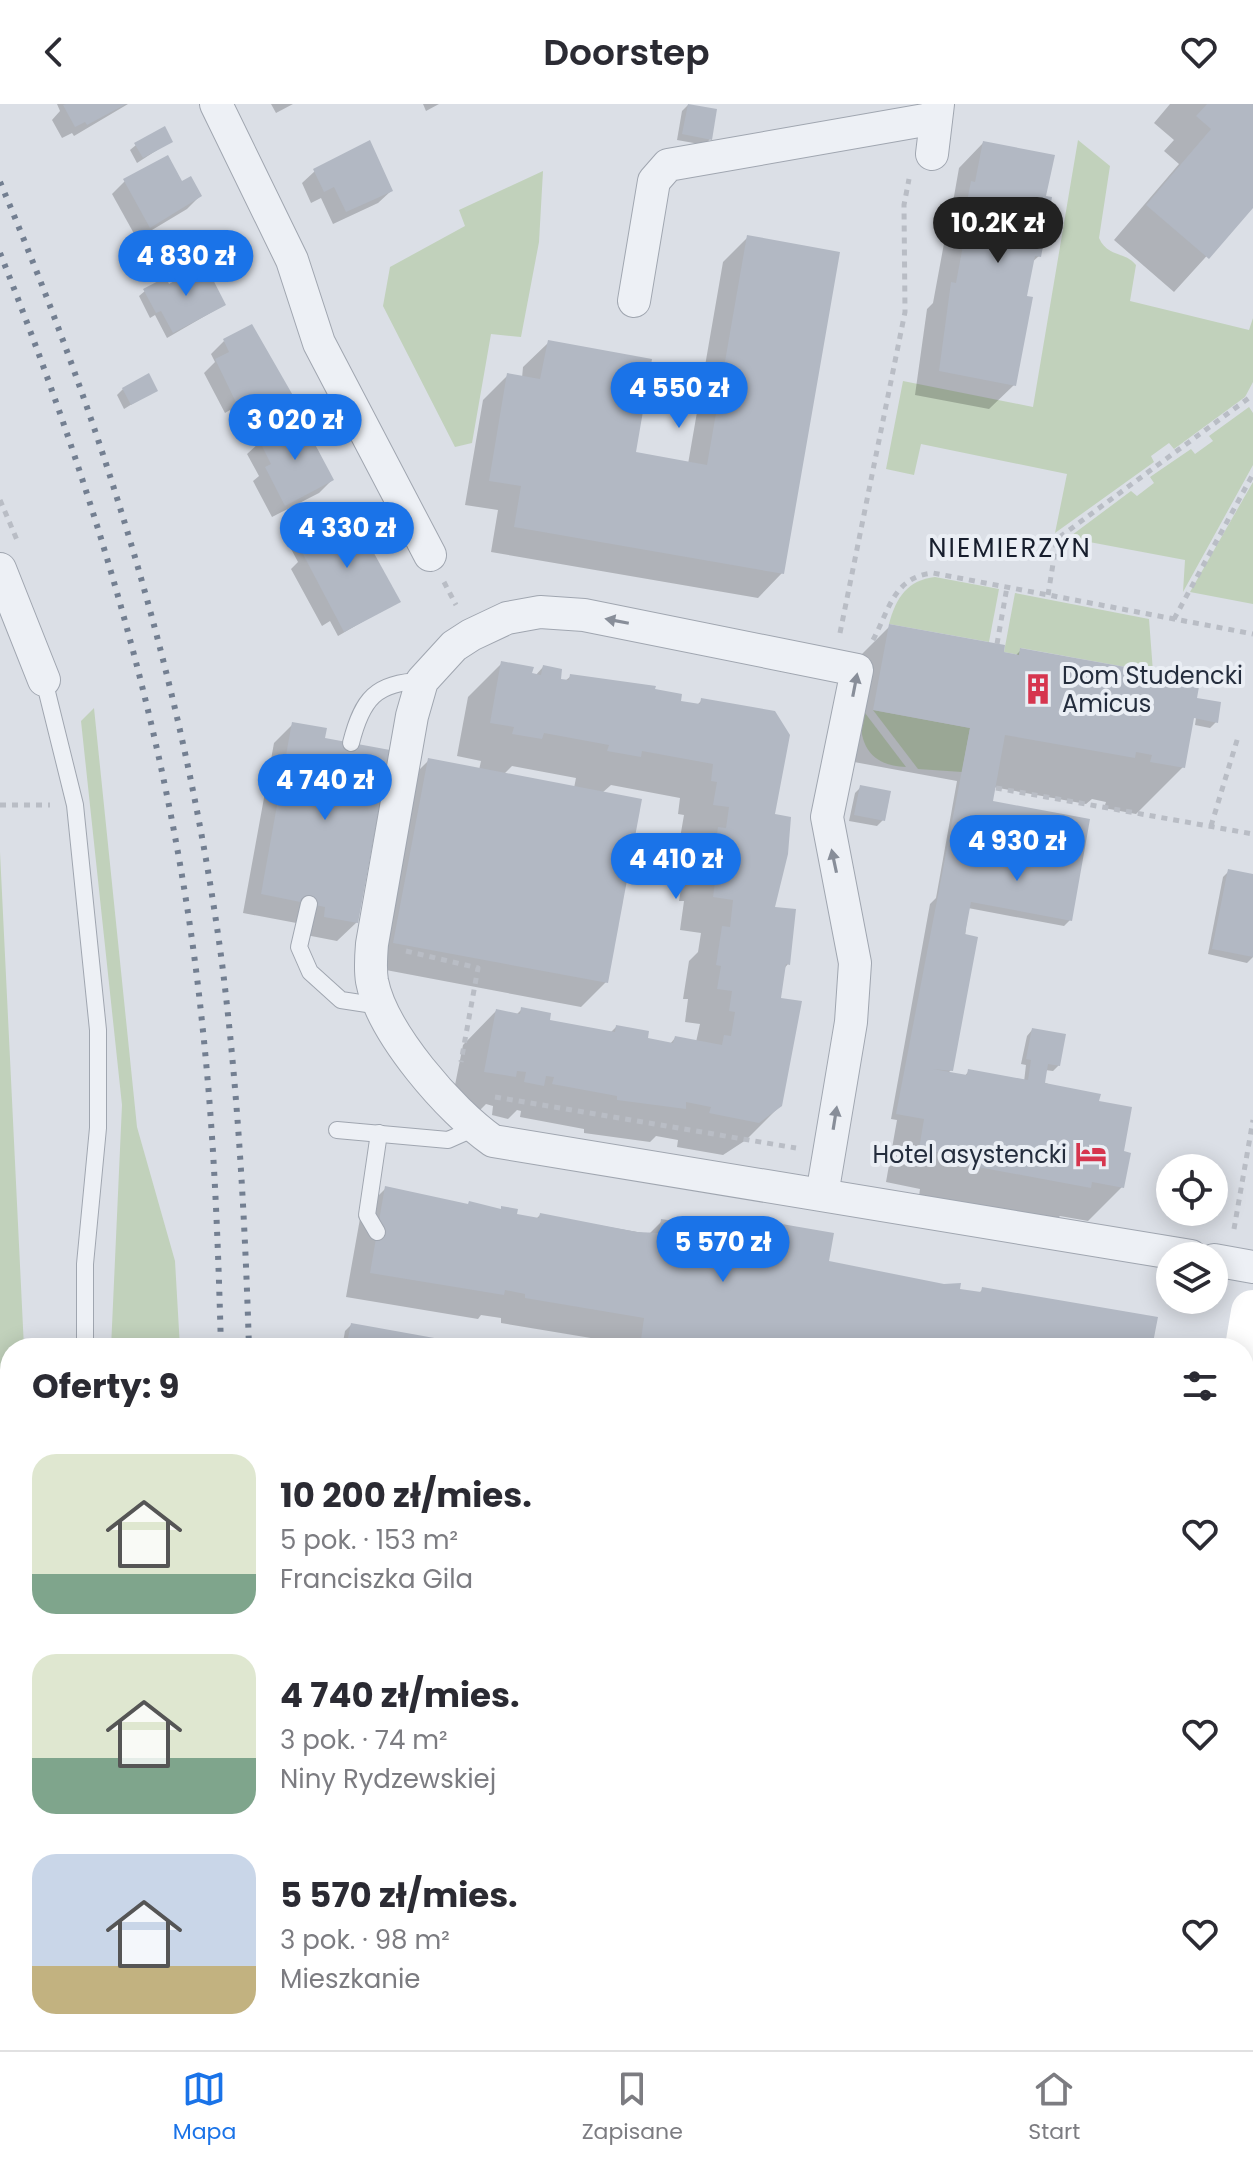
<!DOCTYPE html>
<html lang="pl">
<head>
<meta charset="utf-8">
<style>
  :root { --surface:#fff; --page:#f7f7f7; --text:#2b2b33; --muted:#7c7c81; --line:#e1e1e2; --accent:#1a73e8 }
  body { margin:0; font-family:Poppins,sans-serif; background:var(--page); color:var(--text); height:100vh; display:flex; flex-direction:column; font-size:30px; white-space:nowrap }
  * { box-sizing:border-box; margin:0 }
  p { font-size:26px; color:var(--muted) }
  .icon { flex:none; width:44px; height:44px; fill:none; stroke:currentColor; stroke-width:2; stroke-linecap:round; stroke-linejoin:round }
  .map { position:relative; flex:1; overflow:hidden }
  .panel { position:absolute; left:0px; top:1234px; width:1254px; height:712px; display:flex; flex-direction:column; background:var(--surface); border-radius:32px 32px 0 0; box-shadow:0 4px 20px #0003 }
  .panel>* { flex:none }
  .tools { position:absolute; left:1156px; top:1050px; display:grid; gap:16px }
  .tools a { display:grid; place-items:center; width:72px; height:72px; border-radius:50%; background:var(--surface); box-shadow:0 4px 20px #0003; font-size:40px }
  .price { position:absolute; translate:-50% -68px; padding:0 18px; border-radius:28px; background:var(--accent); color:#fff; font-size:26px; line-height:52px; filter:drop-shadow(0 2px 4px #0008) }
  .price::after { content:''; position:absolute; left:50%; top:48px; width:24px; height:18px; margin-left:-12px; background:inherit; clip-path:polygon(0 0,100% 0,50% 100%) }
  .price.selected { background:#222; color:#fff }
  ul { padding:0; list-style:none }
  li { display:flex; align-items:center; gap:24px; height:200px; padding:0 32px }
  li span { display:grid; place-items:center; flex:none; width:224px; height:160px; border-radius:24px; color:#555 }
  li>.icon { margin-inline-start:auto }
  span .icon { width:96px; height:96px; fill:#fffc; stroke-width:1 }
  li b { font-size:34px }
  h2 { display:flex; justify-content:space-between; align-items:center; height:96px; padding:0 32px; font-size:34px }
  header { display:flex; justify-content:space-between; align-items:center; height:104px; padding:0 32px; background:var(--surface); font-size:36px; font-weight:600 }
  .dock { display:flex; justify-content:space-around; align-items:center; height:112px; border-top:2px solid var(--line); background:var(--surface); font-size:22px; color:var(--muted) }
  .dock a { display:grid; justify-items:center; gap:4px }
  .dock .selected { color:var(--accent) }
  .map>svg:first-child { display:block }
</style>
</head>
<body>
<header><svg class="icon" aria-label="back" viewBox="0 0 24 24"><path d="M15 5l-7 7 7 7"/></svg>Doorstep<svg class="icon" aria-label="heart" viewBox="0 0 24 24"><path d="M12 20l-8-8c-3-5 5-10 8-4 3-6 11-1 8 4z"/></svg></header>
<div class="map">
<svg width="1253" height="1946" viewBox="0 0 1253 1946">
  <rect width="100%" height="100%" fill="#dbdfe6"/>
  <g fill="#c1d1bb">
    <path d="M1078 36 1110 62 1099 134C1108 154 1125 147 1136 161L1130 197 1249 226 1253 214V278L1245 293 1174 345 1169 339 1151 352 1154 358 1055 429 1067 370 921 340 914 371 886 365 903 277 1033 303Z"/>
    <polygon points="543,67 539,138 521,233 491,230 472,339 455,343 383,202 390,163 465,122 459,106"/>
    <polygon points="1249,303 1253,309 1253,361 1183,488 1185,456 1068,434 1131,387 1137,392 1154,379 1150,373 1191,345 1195,350 1213,337 1209,332"/>
    <polygon points="1253,378 1253,500 1190,488"/>
    <path d="M935 473 999 485 989 538 889 520C896 493 908 476 935 473Z"/>
    <polygon points="1015,489 1149,515 1153,568 1021,544 1019,551 1004,548"/>
    <polygon points="94,604 137,1023 175,1157 180,1244 111,1244 122,1001 81,617"/>
    <path d="M862 605 906 663C869 662 857 638 862 605Z"/>
    <polygon points="873,606 970,624 962,668 918,665"/>
    <polygon points="0,748 24,1244 10,1244 10,1742 0,1741"/>
    <polygon points="1244,1459 1253,1460 1253,1515 1244,1513"/>
    <polygon points="1252,1592 1253,1946 1189,1946 1190,1936 1244,1936 1244,1638"/>
    <polygon points="0,1791 10,1793 10,1936 94,1936 95,1946 0,1946"/>
    <polygon points="133,1936 217,1936 217,1946 135,1946"/>
  </g>
  <g fill="#0003" fill-rule="evenodd">
    <polygon points="57,0 128,0 74,32 72,29 62,34 52,16 60,7"/>
    <polygon points="271,0 293,0 276,9"/>
    <polygon points="423,0 439,0 426,7"/>
    <polygon points="1170,0 1253,0 1253,101 1174,188 1114,136 1179,60 1164,47 1174,36 1154,19"/>
    <polygon points="688,1 710,35 705,41 677,36 682,7"/>
    <polygon points="171,37 137,59 130,46 136,41"/>
    <polygon points="983,39 1044,93 1039,152 1031,159 1014,281 989,305 915,291 927,205 933,199 945,134 941,133 947,104 953,98 959,64"/>
    <polygon points="315,67 391,87 378,99 333,120 321,94 311,99 302,79"/>
    <polygon points="125,77 200,92 187,105 137,135 112,90"/>
    <polygon points="748,133 782,469 758,494 491,448 498,406 465,401 483,296 508,271 522,274 523,263 548,239 634,350 688,360 723,158"/>
    <polygon points="168,182 224,201 167,234 155,211 150,214 139,192 145,187"/>
    <polygon points="224,237 293,295 240,325 230,306 225,309 204,269 215,258 211,250"/>
    <polygon points="123,285 155,286 124,305 117,291"/>
    <polygon points="300,316 332,376 319,389 272,413 253,377 259,372 247,350 260,338"/>
    <polygon points="348,406 398,497 338,532 330,517 322,522 291,465 298,458 289,441"/>
    <polygon points="890,522 1015,552 1021,546 1162,578 1166,573 1195,595 1216,618 1210,624 1195,621 1198,600 1194,600 1183,663 1136,710 1104,704 1106,698 1092,695 1086,700 993,683 991,699 1070,816 1064,822 968,804 951,966 947,970 964,973 968,968 1024,978 1026,961 1021,960 1027,932 1032,926 1059,961 1053,967 1045,966 1043,978 1097,998 1121,1049 1122,1083 1088,1117 1060,1112 1055,1117 919,1092 920,1085 886,1078 897,1016 891,1015 930,800 936,794 957,677 827,653 843,569"/>
    <path d="M502 559 535 572 543 563 559 576 565 577 571 572 652 587 679 599 696 602 702 596 773 712V804L788 860 783 866 778 896 780 1002 746 1036 723 1051 677 1043 678 1036 656 1032 650 1038 584 1029V1025L520 1013 521 1007 517 1006 508 1015 492 1011 493 1002 486 1000 480 1006 451 1001 463 941 496 907 516 911 522 905 548 917 610 929 616 923 645 936 670 940 675 934 696 938 700 920 685 918 688 895H683L689 857 698 848 701 829 680 826 684 797H679L685 759 694 749 697 737 680 734 684 711 678 710 680 694 611 681 602 689 606 878 581 903 370 863 404 681 429 656 479 666 481 657 457 652 468 593ZM512 662 576 674 574 684 504 670Z"/>
    <polygon points="293,620 323,635 357,818 337,837 306,831 307,821 243,809 274,639"/>
    <polygon points="861,683 883,716 877,722 849,717 855,689"/>
    <polygon points="1229,767 1253,772 1253,853 1247,859 1208,850 1223,773"/>
    <polygon points="385,1085 515,1112 536,1115 540,1111 649,1130 662,1117 764,1134 776,1122 827,1159 978,1190 982,1186 1155,1215 1150,1244 620,1244 621,1239 501,1219 501,1214 481,1211 478,1215 346,1193 361,1109"/>
    <polygon points="351,1221 447,1244 342,1244 345,1227"/>
    <polygon points="407,1936 751,1936 749,1946 405,1946"/>
  </g>
  <g fill="#b2b8c3">
    <polygon points="66,0 126,0 87,21 85,18 75,23 63,1"/>
    <polygon points="688,0 717,5 712,36 682,30"/>
    <polygon points="1207,0 1253,0 1253,104 1209,155 1146,101 1211,25 1196,12"/>
    <polygon points="165,22 173,38 143,54 134,39"/>
    <polygon points="370,36 393,87 346,108 334,83 324,88 313,65"/>
    <polygon points="983,37 1055,51 1046,92 1052,93 1041,153 1035,152 1027,192 1033,193 1016,282 939,267 951,178 956,179 969,109 965,108 971,77 975,78"/>
    <polygon points="168,51 182,77 191,72 202,92 150,124 123,75"/>
    <polygon points="747,131 840,148 784,470 514,423 521,382 489,377 507,269 540,275 548,236 652,255 636,348 707,361"/>
    <polygon points="205,160 226,201 173,229 161,207 156,209 143,185 166,173 169,180"/>
    <polygon points="252,220 295,295 247,321 215,255 229,248 223,235"/>
    <polygon points="149,269 158,287 131,301 122,284"/>
    <polygon points="301,314 334,376 285,402 265,363 271,360 259,336"/>
    <polygon points="349,404 401,498 344,528 294,433"/>
    <polygon points="889,520 1005,541 1004,548 1019,551 1020,544 1153,568 1151,574 1165,576 1166,571 1200,577 1197,594 1221,598 1218,619 1194,614 1185,664 1150,658 1152,651 1136,648 1135,654 1005,631 993,697 1090,715 1072,817 971,798 965,830 978,833 953,967 933,965 967,971 968,965 1028,976 1031,956 1026,955 1032,924 1066,930 1060,962 1048,960 1045,979 1101,990 1099,997 1132,1003 1124,1047 1131,1049 1124,1084 1092,1078 1091,1084 951,1058 953,1051 919,1045 924,1015 896,1010 970,624 873,606"/>
    <polygon points="501,557 534,563 532,569 541,571 543,561 562,565 561,575 569,576 570,570 656,582 655,585 682,590 681,597 700,600 701,594 775,607 790,631 775,710 791,713 788,750 775,803 796,805 790,861 786,860 781,894 802,897 782,1002 759,1019 709,1009 711,1003 686,998 686,1005 617,996 617,992 552,980 554,973 546,972 544,982 524,978 526,968 517,967 516,973 484,968 496,905 520,910 521,903 551,909 550,916 615,928 616,921 649,927 648,934 673,939 675,932 722,941 724,931 731,932 735,908 729,907 732,887 717,885 721,862 716,861 722,822 730,823 733,796 713,793 717,764 712,764 718,723 726,724 729,703 713,701 717,678 711,677 713,660 642,647 641,653 607,647 609,641 544,629 542,635 512,630 514,623 490,619"/>
    <polygon points="292,618 327,624 325,634 390,646 358,819 324,813 325,803 261,790"/>
    <polygon points="428,654 642,695 608,879 393,839"/>
    <polygon points="860,681 891,687 885,717 854,711"/>
    <polygon points="1228,765 1253,770 1253,853 1212,845"/>
    <polygon points="385,1082 468,1100 469,1097 501,1105 501,1102 518,1105 517,1110 539,1114 540,1109 637,1128 659,1129 661,1115 773,1133 776,1119 834,1129 829,1157 944,1180 961,1179 960,1185 981,1188 982,1183 1158,1213 1152,1244 640,1243 644,1214 525,1194 525,1190 505,1186 504,1191 370,1169"/>
    <polygon points="351,1219 451,1237 449,1244 346,1244"/>
    <polygon points="465,1238 493,1242 492,1244 464,1244"/>
    <polygon points="411,1936 753,1936 751,1946 409,1946"/>
  </g>
  <g fill="none" stroke-linecap="round" stroke-linejoin="round">
    <defs>
      <g id="lane">
        <polyline points="44,576 75,701 98,926 98,1024 85,1160 85,1244"/>
        <path d="M351 639C362 595 376 578 422 577"/>
        <polyline points="309,800 299,843 310,868 341,896 380,902"/>
        <polyline points="337,1026 448,1036 475,1024"/>
        <polyline points="377,1128 367,1111 379,1029"/>
        <polyline points="0,1733 10,1734"/>
        <polyline points="109,1936 111,1946"/>
      </g>
      <g id="street">
        <polyline points="216,0 292,156 319,239 430,451"/>
        <polyline points="932,50 938,0"/>
        <polyline points="634,197 654,77 668,61 936,14"/>
        <polyline points="0,465 44,576"/>
        <path d="M822 1091 851 918 855 859 827 713 857 566 584 511 540 508 507 514 471 531 454 542 422 577 412 612 372 840C371 852 370 865 372 877 382 929 450 1007 493 1037L1191 1152"/>
        <polyline points="1214,1156 1253,1163"/>
      </g>
    </defs>
    <use href="#lane" stroke="#a0a6b0" stroke-width="18"/>
    <use href="#street" stroke="#a0a6b0" stroke-width="34"/>
    <g stroke="#b9bdc5" stroke-width="5" stroke-dasharray="6 6" stroke-linecap="butt">
      <polyline points="0,396 17,436"/>
      <polyline points="444,478 456,501"/>
      <polyline points="1048,491 1057,435 1253,291"/>
      <polyline points="1174,515 1253,370"/>
      <polyline points="840,529 905,208 904,101 909,75"/>
      <path d="M873 536C890 504 894 473 933 469L1253 530"/>
      <polyline points="997,540 1007,483"/>
      <polyline points="996,684 1253,730"/>
      <polyline points="0,701 50,701"/>
      <polyline points="1211,722 1238,633"/>
      <polyline points="406,847 478,864 461,958"/>
      <polyline points="495,993 796,1044"/>
      <polyline points="1234,1125 1253,1016"/>
      <polyline points="0,1283 10,1284"/>
      <polyline points="1244,1606 1253,1558"/>
      <polyline points="0,1669 10,1684"/>
    </g>
    <use href="#lane" stroke="#edf0f5" stroke-width="16"/>
    <use href="#street" stroke="#edf0f5" stroke-width="32"/>
    <g stroke="#fff" stroke-width="44">
      <polyline points="1244,1261 1253,1208"/>
      <polyline points="1118,1946 1119,1936"/>
    </g>
    <g stroke="#737f91" stroke-width="6" stroke-dasharray="4 8" stroke-linecap="butt">
      <path d="M0 78C106 328 186 589 222 859 238 987 245 1115 249 1244"/>
      <path d="M0 149C98 395 175 654 202 918 214 1027 218 1135 221 1244"/>
      <polyline points="244,1936 245,1946"/>
      <polyline points="272,1936 273,1946"/>
    </g>
  </g>
  <defs><path id="oneway-solid" d="M-6-.8H1V-3.2L6.5 0L1 3.2V.8H-6Z" transform="scale(2)"/></defs>
  <g fill="#888e99">
    <use href="#oneway-solid" transform="translate(617 517) rotate(-169)"/>
    <use href="#oneway-solid" transform="translate(855 581) rotate(-79)"/>
    <use href="#oneway-solid" transform="translate(834 757) rotate(-102)"/>
    <use href="#oneway-solid" transform="translate(835 1014) rotate(-81)"/>
  </g>
  <defs>
    <symbol id="building-bare" viewBox="-9 -9 18 18"><path d="M-4-6H4V6H1V3H-1V6H-4ZM-2.5-4.3h1.7v1.8h-1.7ZM.8-4.3h1.7v1.8H.8ZM-2.5-1h1.7V.8h-1.7ZM.8-1h1.7V.8H.8Z" fill="#d6354e" stroke="#eaeef4" stroke-width="2.5" paint-order="stroke"/></symbol>
    <symbol id="hotel-bare" viewBox="-9 -9 18 18"><path d="M-6-4.5h1.5V1H6V5H4.5V3h-9V5H-6ZM-4 0a1.8 1.8 0 1 1 3.6 0ZM.5 0V-2.5h3Q6-2.5 6 0Z" fill="#d6354e" stroke="#eaeef4" stroke-width="2.5" paint-order="stroke"/></symbol>
  </defs>
  <g fill-rule="evenodd">
    <use href="#building-bare" x="1016" y="563" width="44" height="44"/>
    <use href="#hotel-bare" x="1069" y="1028" width="44" height="44"/>
  </g>
  <g text-anchor="middle" dominant-baseline="central" stroke-width="8" stroke-linejoin="round" paint-order="stroke">
    <g font-size="24" fill="#242d3d" stroke="#eaeef4" text-anchor="start">
      <text x="1062" y="571">Dom Studencki<tspan x="1062" dy="28">Amicus</tspan></text>
      <text x="1067" y="1050" text-anchor="end">Hotel asystencki</text>
    </g>
    <g font-size="26" letter-spacing="2" fill="#171e2d" stroke="#eaeef4">
      <text x="1010" y="444">NIEMIERZYN</text>
    </g>
  </g>
</svg>
<div class="tools">
<a><svg class="icon" aria-label="locate" viewBox="0 0 24 24"><circle cx="12" cy="12" r="6"/><path d="M12 2v4M12 18v4M2 12h4M18 12h4"/></svg></a>
<a><svg class="icon" aria-label="layers" viewBox="0 0 24 24"><path d="M12 4l9 5-9 5-9-5zM3 14l9 5 9-5"/></svg></a>
</div>
<b class="price selected" style="left:998px;top:161px">10.2K zł</b>
<b class="price" style="left:186px;top:194px">4 830 zł</b>
<b class="price" style="left:679px;top:326px">4 550 zł</b>
<b class="price" style="left:295px;top:358px">3 020 zł</b>
<b class="price" style="left:347px;top:466px">4 330 zł</b>
<b class="price" style="left:325px;top:718px">4 740 zł</b>
<b class="price" style="left:1017px;top:779px">4 930 zł</b>
<b class="price" style="left:676px;top:797px">4 410 zł</b>
<b class="price" style="left:723px;top:1180px">5 570 zł</b>
<section class="panel">
<h2>Oferty: 9<svg class="icon" aria-label="filters" viewBox="0 0 24 24"><path d="M4 7h16M4 17h16"/><circle cx="9" cy="7" r="2"/><circle cx="15" cy="17" r="2"/></svg></h2>
<ul>
<li><span style="background:linear-gradient(#dfe7d0 75%,#7fa58c 0)"><svg class="icon" aria-label="home" viewBox="0 0 24 24"><path d="M3 11l9-7 9 7M6 9v11h12V9"/></svg></span><div><b>10 200 zł/mies.</b><p>5 pok. · 153 m²</p><p>Franciszka Gila</p></div><svg class="icon" aria-label="heart" viewBox="0 0 24 24"><path d="M12 20l-8-8c-3-5 5-10 8-4 3-6 11-1 8 4z"/></svg></li>
<li><span style="background:linear-gradient(#dfe7d0 65%,#7fa58c 0)"><svg class="icon" aria-label="home" viewBox="0 0 24 24"><path d="M3 11l9-7 9 7M6 9v11h12V9"/></svg></span><div><b>4 740 zł/mies.</b><p>3 pok. · 74 m²</p><p>Niny Rydzewskiej</p></div><svg class="icon" aria-label="heart" viewBox="0 0 24 24"><path d="M12 20l-8-8c-3-5 5-10 8-4 3-6 11-1 8 4z"/></svg></li>
<li><span style="background:linear-gradient(#c9d6e8 70%,#c2b280 0)"><svg class="icon" aria-label="home" viewBox="0 0 24 24"><path d="M3 11l9-7 9 7M6 9v11h12V9"/></svg></span><div><b>5 570 zł/mies.</b><p>3 pok. · 98 m²</p><p>Mieszkanie</p></div><svg class="icon" aria-label="heart" viewBox="0 0 24 24"><path d="M12 20l-8-8c-3-5 5-10 8-4 3-6 11-1 8 4z"/></svg></li>
</ul>
</section>
</div>
<nav class="dock">
<a class="selected"><svg class="icon" aria-label="map" viewBox="0 0 24 24"><path d="M3 6l6-2 6 2 6-2v14l-6 2-6-2-6 2zM9 4v14M15 6v14"/></svg>Mapa</a>
<a><svg class="icon" aria-label="saved" viewBox="0 0 24 24"><path d="M7 4h10v16l-5-4-5 4z"/></svg>Zapisane</a>
<a><svg class="icon" aria-label="home" viewBox="0 0 24 24"><path d="M3 11l9-7 9 7M6 9v11h12V9"/></svg>Start</a>
</nav>
</body>
</html>
